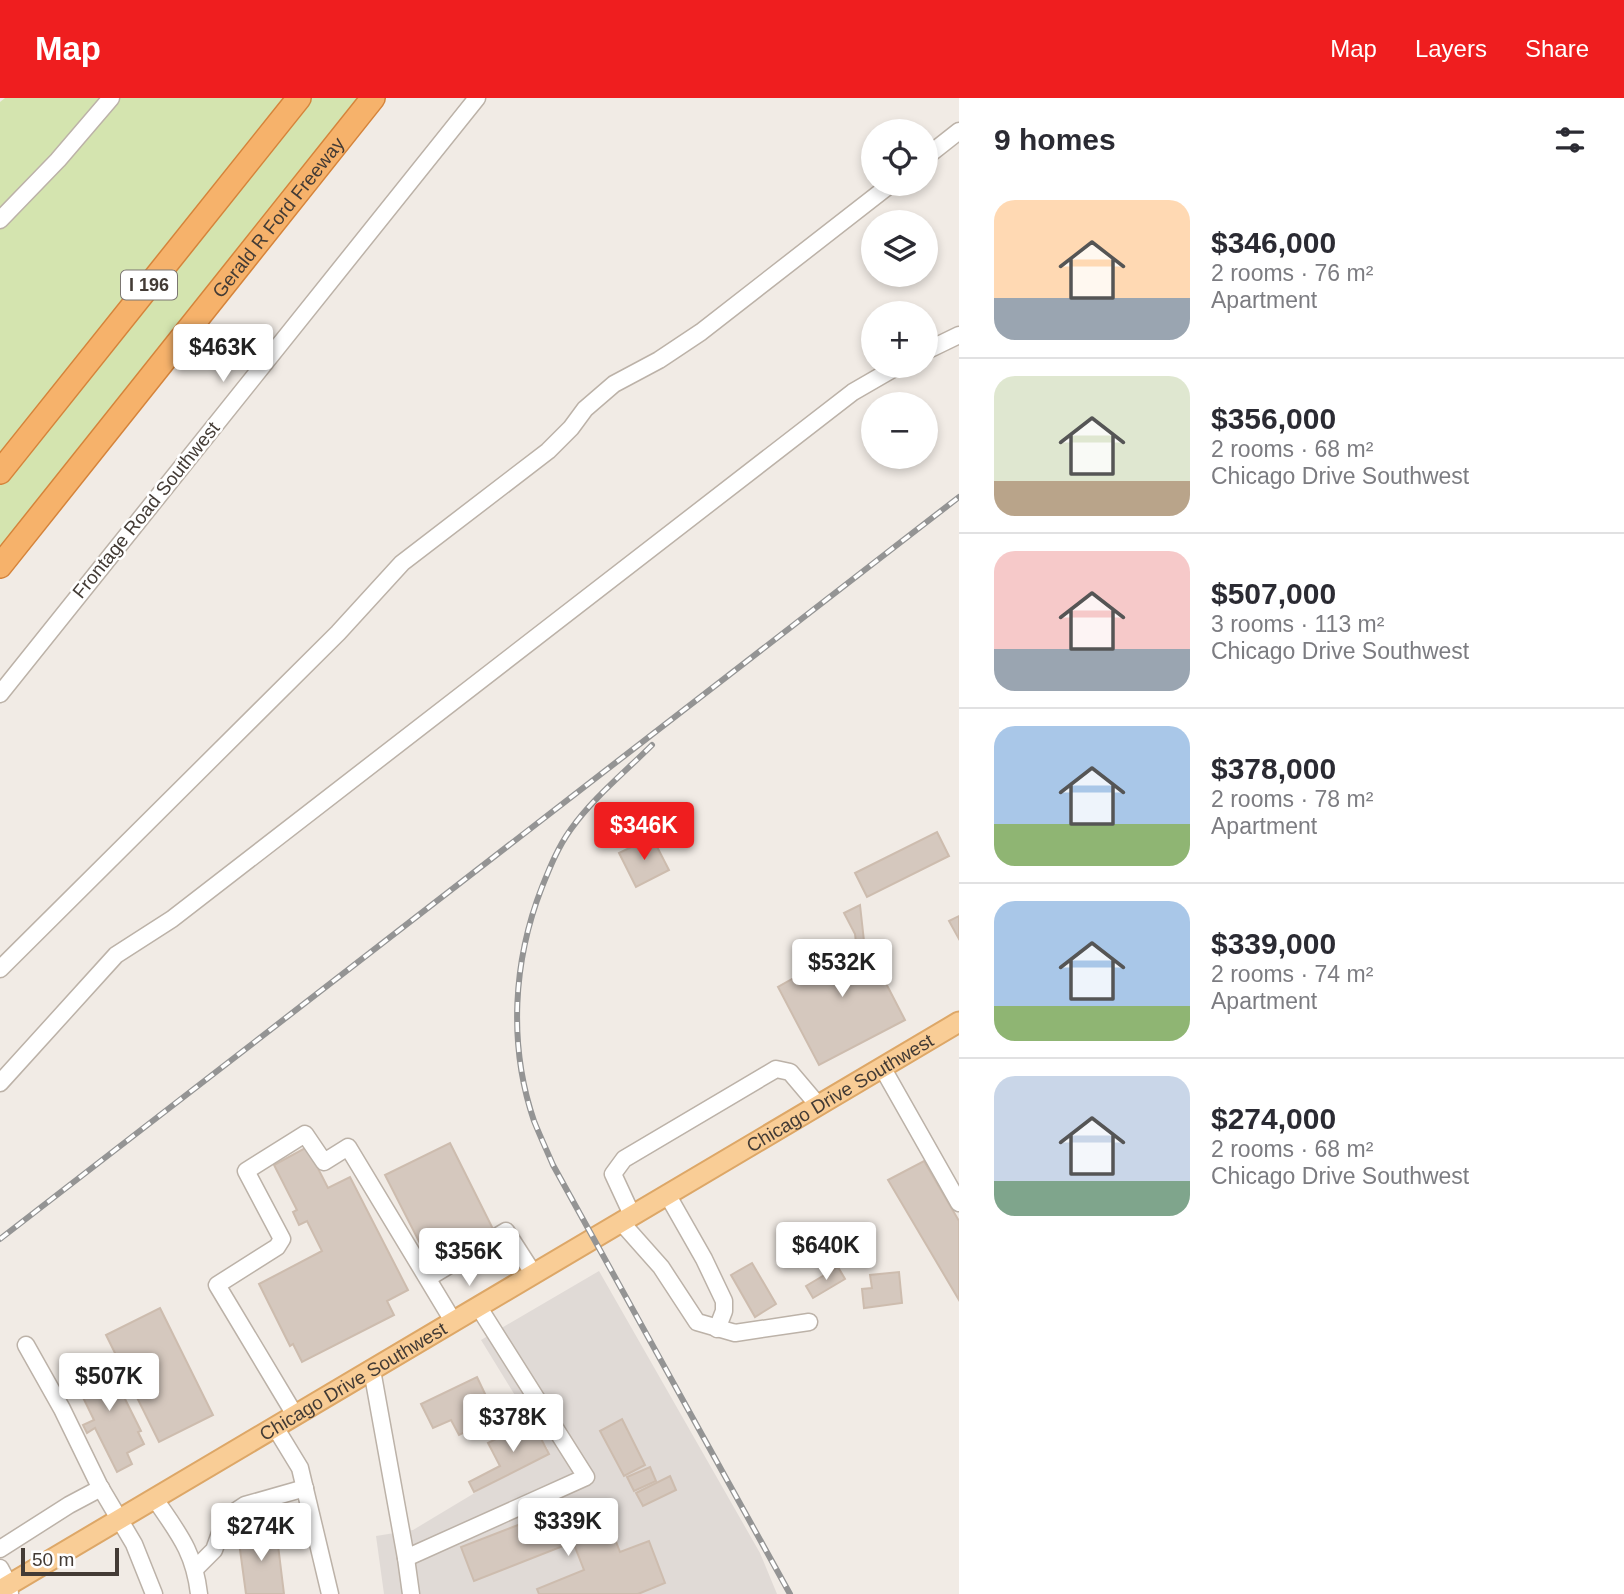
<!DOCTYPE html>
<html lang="en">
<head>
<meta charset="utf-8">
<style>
  :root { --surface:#fff; --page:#f7f7f7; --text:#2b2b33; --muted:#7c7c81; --line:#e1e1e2; --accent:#ef1e1f }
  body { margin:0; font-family:Helvetica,sans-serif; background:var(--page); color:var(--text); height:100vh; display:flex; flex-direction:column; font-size:26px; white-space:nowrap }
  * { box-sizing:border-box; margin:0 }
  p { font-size:23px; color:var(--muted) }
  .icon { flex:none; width:38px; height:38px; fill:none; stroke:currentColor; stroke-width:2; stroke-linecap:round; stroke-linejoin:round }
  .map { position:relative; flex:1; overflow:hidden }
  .drawer { display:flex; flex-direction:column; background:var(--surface); width:665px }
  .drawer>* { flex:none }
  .tools { position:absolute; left:861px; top:21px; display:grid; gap:14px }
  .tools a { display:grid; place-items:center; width:77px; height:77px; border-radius:50%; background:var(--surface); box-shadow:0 4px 10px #0003; font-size:35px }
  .scale { position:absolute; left:21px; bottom:18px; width:98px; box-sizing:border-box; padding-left:7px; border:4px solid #433b35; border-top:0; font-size:19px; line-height:24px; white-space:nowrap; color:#433b35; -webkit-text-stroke:5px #fff; paint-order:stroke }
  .price { position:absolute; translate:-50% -60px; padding:0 16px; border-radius:7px; background:#fff; color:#222; font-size:23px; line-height:46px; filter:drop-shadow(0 2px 4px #0008) }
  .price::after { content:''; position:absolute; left:50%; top:42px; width:21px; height:16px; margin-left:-10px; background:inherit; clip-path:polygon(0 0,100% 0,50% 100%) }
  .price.active { background:var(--accent); color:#fff }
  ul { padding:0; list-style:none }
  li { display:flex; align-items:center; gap:21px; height:175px; padding:0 35px }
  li+li { border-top:2px solid var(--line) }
  li span { display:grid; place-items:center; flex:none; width:196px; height:140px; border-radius:21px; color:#555 }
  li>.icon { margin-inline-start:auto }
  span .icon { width:84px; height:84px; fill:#fffc; stroke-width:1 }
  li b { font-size:30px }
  h2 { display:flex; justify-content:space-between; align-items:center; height:84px; padding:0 35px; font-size:30px }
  header { display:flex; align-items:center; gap:42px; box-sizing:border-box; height:98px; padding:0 35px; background:var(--accent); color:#fff }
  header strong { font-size:33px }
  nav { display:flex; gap:38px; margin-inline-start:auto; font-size:24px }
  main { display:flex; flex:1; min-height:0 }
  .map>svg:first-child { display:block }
</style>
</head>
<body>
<header>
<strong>Map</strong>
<nav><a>Map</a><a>Layers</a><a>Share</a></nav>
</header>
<main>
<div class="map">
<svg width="959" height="1496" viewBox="0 0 959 1496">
  <rect width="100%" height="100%" fill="#f1ebe5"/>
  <polygon fill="#e0dad6" points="599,1173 760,1455 777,1496 384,1496 376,1438 413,1432 548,1351 481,1242"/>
  <polygon fill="#d4e4af" points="5,0 373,0 0,468 0,4"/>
  <g fill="#d5c8be" stroke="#cdbcae" stroke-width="2">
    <polygon points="937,734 949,758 867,799 855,775"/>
    <polygon points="652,739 669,772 636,789 619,755"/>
    <polygon points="860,807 864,843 905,922 819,967 778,889 856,845 855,836 844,815"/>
    <polygon points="959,818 959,841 949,823"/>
    <polygon points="450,1045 493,1131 429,1163 385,1077"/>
    <polygon points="307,1049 328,1090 350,1079 408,1192 387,1203 394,1217 302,1264 293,1246 290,1248 259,1186 322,1153 307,1123 299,1127 293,1114 297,1112 274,1067"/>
    <polygon points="924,1063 959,1123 959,1202 888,1082"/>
    <polygon points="752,1165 776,1206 755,1219 731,1177"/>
    <polygon points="838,1169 845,1181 813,1200 806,1188"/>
    <polygon points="899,1174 902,1205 864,1210 862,1191 872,1190 870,1177"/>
    <polygon points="160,1210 213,1317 159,1344 106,1237"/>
    <polygon points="105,1261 141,1333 138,1334 144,1346 127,1355 132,1366 117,1374 95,1330 87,1335 83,1327 94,1322 72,1277"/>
    <polygon points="477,1279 496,1319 459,1337 451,1322 433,1330 421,1306"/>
    <polygon points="622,1321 645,1367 624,1378 600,1333"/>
    <polygon points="532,1323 549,1356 474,1394 469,1384 500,1368 488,1345"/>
    <polygon points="650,1369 656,1383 634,1393 627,1379"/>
    <polygon points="670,1378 676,1392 643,1408 636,1395"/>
    <polygon points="562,1410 574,1441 610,1428 620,1454 649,1443 665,1485 638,1496 539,1496 537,1491 584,1472 573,1444 474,1483 461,1449"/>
    <polygon points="265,1426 267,1440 277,1439 284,1496 246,1496 239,1444 247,1443 245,1429"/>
  </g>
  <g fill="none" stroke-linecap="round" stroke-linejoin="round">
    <defs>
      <g id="minor">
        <polyline points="926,59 959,33"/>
        <polyline points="0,122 58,62 111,0"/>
        <polyline points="926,253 959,237"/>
        <polyline points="0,596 477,0"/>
        <polyline points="0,871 338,535 402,465 548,353 571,330 585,311 614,286 659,262 701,234 891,86"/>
        <polyline points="882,969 959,1105"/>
        <polyline points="0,985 116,857 172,821 853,294 898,268"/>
        <polyline points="667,1096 704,1161 724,1203 724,1213 717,1231"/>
        <polyline points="632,1117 613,1076 624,1061 776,971 790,974 818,1007"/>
        <polyline points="621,1124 661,1169 697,1224 735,1235 809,1224"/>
        <polyline points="428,1180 506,1133 533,1175"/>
        <polyline points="26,1247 62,1311 99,1387 134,1446 154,1496"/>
        <polyline points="372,1272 406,1460 586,1379 478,1208"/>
        <polyline points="295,1317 217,1187 277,1149 282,1141 246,1073 305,1036 324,1064 348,1049 453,1223"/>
        <polyline points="275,1329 300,1370 330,1496"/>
        <path d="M155 1401C178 1435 194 1453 199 1496"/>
        <polyline points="0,1451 69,1407 101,1390"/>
        <polyline points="406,1460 411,1496"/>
        <polyline points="0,1470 9,1487 10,1496"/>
        <polyline points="196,1470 214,1452 223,1427 236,1413 245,1407 305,1390"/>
      </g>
      <g id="major">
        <path id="s1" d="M0 1492 959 924"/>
      </g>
      <g id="highway">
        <polyline points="0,374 299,0"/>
        <path id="s2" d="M0 468 373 0"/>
      </g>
    </defs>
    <use href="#minor" stroke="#bcb2a8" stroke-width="19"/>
    <use href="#major" stroke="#dda767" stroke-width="23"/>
    <use href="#highway" stroke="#d5843b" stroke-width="26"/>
    <use href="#minor" stroke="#fff" stroke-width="16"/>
    <use href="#major" stroke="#f9cd96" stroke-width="19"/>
    <use href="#highway" stroke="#f6b26b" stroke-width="23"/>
    <defs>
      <g id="rail">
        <path d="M652 647C625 674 593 700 571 731 558 749 550 769 542 789 513 863 508 947 534 1023 540 1038 547 1053 553 1067L790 1496"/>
        <polyline points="0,1141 959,399"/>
      </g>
    </defs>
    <use href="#rail" stroke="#949494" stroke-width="6"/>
    <use href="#rail" stroke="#fff" stroke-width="3.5" stroke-dasharray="10" stroke-linecap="butt"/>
  </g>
  <g text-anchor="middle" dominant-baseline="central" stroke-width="5" stroke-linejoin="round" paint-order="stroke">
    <rect fill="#fff" stroke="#7b7672" stroke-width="2" x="121" y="172.5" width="56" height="29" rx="5"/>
    <g font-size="18" font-weight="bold" fill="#433b35">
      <text x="149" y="187">I 196</text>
    </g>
    <g font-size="19" fill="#433b35" stroke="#fff">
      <text stroke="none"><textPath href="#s2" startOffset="446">Gerald R Ford Freeway</textPath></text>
      <text transform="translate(146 412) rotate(-51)">Frontage Road Southwest</text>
      <text stroke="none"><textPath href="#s1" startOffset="976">Chicago Drive Southwest</textPath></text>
      <text stroke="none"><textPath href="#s1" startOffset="410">Chicago Drive Southwest</textPath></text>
    </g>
  </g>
</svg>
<div class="tools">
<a><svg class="icon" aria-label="locate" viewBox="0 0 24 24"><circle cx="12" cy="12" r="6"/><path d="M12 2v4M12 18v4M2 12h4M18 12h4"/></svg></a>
<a><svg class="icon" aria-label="layers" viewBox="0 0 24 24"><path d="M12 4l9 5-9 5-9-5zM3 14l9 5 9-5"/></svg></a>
<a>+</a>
<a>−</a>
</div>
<div class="scale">50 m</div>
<b class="price" style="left:223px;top:286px">$463K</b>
<b class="price active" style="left:644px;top:764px">$346K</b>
<b class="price" style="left:842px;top:901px">$532K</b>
<b class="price" style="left:826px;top:1184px">$640K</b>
<b class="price" style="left:469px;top:1190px">$356K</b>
<b class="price" style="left:109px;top:1315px">$507K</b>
<b class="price" style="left:513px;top:1356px">$378K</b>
<b class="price" style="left:568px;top:1460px">$339K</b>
<b class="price" style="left:261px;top:1465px">$274K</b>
</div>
<section class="drawer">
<h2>9 homes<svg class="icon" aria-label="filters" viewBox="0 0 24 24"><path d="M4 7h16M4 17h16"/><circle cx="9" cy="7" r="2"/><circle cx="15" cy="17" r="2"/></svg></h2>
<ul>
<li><span style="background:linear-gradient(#ffd9b3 70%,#9aa5b1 0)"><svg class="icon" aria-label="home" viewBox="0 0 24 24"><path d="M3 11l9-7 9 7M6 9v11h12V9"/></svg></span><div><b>$346,000</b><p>2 rooms · 76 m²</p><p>Apartment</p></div></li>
<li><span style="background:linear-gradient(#dfe7d0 75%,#b9a48a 0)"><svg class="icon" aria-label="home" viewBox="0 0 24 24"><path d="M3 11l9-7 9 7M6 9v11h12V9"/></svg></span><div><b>$356,000</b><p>2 rooms · 68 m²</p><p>Chicago Drive Southwest</p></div></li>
<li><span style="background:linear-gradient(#f6c9c9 70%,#9aa5b1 0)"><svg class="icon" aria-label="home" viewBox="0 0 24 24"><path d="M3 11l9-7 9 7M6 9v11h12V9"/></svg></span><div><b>$507,000</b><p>3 rooms · 113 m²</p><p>Chicago Drive Southwest</p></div></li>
<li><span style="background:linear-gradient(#a9c7e8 70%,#8fb573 0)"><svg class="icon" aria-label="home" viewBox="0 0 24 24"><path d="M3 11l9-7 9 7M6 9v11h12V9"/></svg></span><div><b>$378,000</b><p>2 rooms · 78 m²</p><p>Apartment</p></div></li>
<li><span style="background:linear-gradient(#a9c7e8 75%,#8fb573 0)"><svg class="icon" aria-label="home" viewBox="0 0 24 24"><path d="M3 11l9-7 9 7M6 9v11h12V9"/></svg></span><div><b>$339,000</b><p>2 rooms · 74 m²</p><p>Apartment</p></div></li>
<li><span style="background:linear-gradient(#c9d6e8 75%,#7fa58c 0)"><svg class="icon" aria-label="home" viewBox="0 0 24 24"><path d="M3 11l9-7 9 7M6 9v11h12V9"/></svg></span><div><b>$274,000</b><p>2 rooms · 68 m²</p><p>Chicago Drive Southwest</p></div></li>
</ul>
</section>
</main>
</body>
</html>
